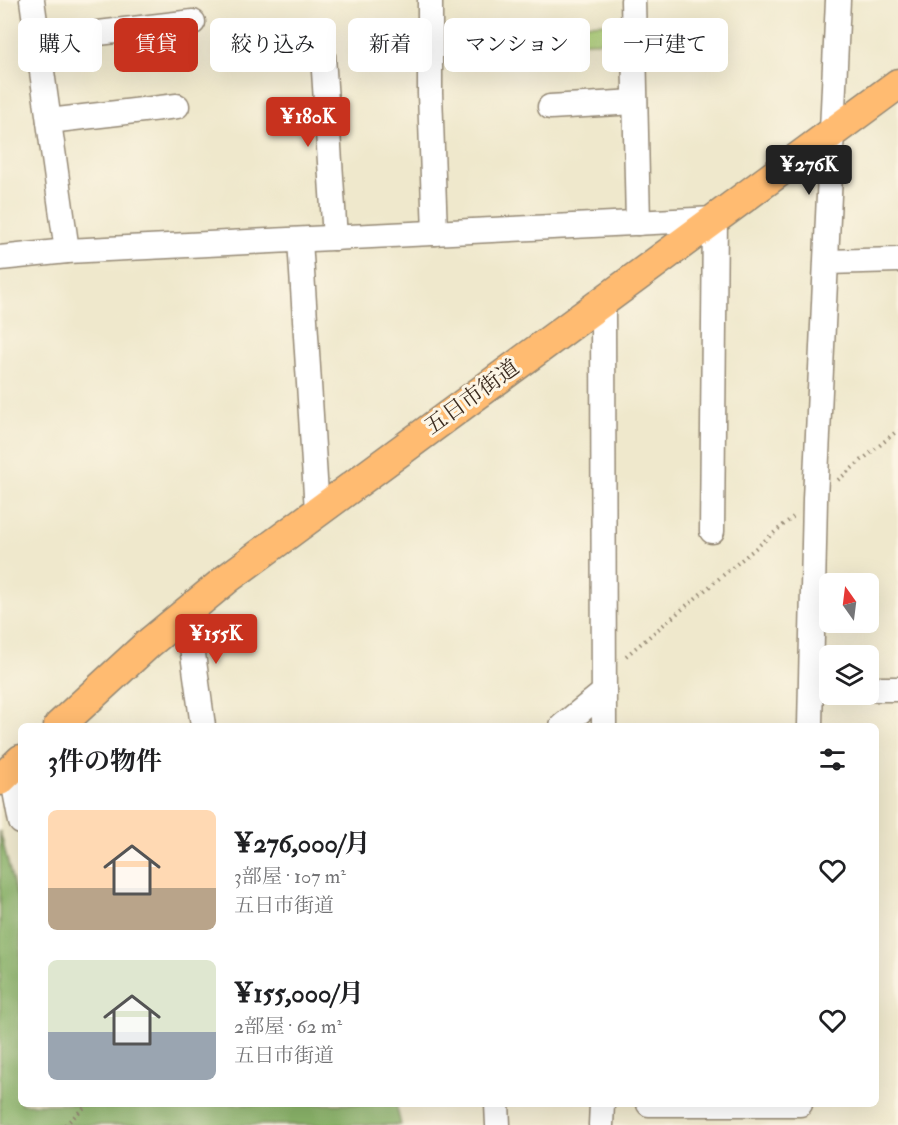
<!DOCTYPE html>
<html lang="ja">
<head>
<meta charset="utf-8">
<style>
  :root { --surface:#fff; --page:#f2f2f2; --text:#202124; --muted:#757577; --accent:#c8321e }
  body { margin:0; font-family:"IM FELL Double Pica","Noto Serif JP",serif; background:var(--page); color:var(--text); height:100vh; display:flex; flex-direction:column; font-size:22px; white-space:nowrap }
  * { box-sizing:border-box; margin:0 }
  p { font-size:20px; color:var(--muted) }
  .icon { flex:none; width:33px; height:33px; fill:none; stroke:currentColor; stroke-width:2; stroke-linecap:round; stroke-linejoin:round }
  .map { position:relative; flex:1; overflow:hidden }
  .side { position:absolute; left:18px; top:723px; width:861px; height:384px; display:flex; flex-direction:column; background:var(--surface); border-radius:9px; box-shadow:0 6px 24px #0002 }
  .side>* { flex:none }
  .guide { position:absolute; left:18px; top:18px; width:862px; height:54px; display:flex; gap:12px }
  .needle { width:39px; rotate:346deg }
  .controls { position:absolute; left:819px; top:573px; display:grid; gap:12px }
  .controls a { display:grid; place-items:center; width:60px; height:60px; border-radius:9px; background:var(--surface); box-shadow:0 6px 24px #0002; font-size:30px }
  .price { position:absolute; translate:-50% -51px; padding:0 14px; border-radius:6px; background:var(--accent); color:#fff; font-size:20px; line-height:39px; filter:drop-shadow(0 2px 3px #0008) }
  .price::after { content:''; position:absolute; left:50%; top:36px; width:18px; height:14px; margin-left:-9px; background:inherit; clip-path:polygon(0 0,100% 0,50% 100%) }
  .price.current { background:#222; color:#fff }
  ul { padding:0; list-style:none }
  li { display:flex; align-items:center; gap:18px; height:150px; padding:0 30px }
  li span { display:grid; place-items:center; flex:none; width:168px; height:120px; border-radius:9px; color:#555 }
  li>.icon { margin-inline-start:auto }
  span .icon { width:72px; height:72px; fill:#fffc; stroke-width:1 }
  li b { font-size:26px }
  h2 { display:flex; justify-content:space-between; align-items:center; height:72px; padding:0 30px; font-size:26px }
  .tag { padding:0 21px; border-radius:9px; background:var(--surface); box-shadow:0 6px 24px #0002; font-size:21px; line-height:54px }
  .tag.current { background:var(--accent); color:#fff }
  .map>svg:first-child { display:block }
</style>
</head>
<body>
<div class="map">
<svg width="898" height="1125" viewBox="0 0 898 1125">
  <rect width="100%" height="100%" fill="#fcf5e5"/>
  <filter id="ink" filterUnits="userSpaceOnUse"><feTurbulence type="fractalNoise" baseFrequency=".0167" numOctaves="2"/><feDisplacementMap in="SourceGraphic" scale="12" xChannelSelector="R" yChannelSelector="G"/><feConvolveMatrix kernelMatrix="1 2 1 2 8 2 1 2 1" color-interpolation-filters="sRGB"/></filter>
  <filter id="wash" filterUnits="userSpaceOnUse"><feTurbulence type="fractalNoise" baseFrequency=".008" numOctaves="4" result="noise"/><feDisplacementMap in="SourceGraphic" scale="24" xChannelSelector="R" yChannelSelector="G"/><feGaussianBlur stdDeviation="1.35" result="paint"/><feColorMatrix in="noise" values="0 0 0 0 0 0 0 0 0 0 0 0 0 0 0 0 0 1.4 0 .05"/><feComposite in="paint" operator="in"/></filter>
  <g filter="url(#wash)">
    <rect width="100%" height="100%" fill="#efe8cc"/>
    <polygon fill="#aed179" stroke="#747e4c" stroke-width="1.5" points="619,23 619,41 516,44 516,26"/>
    <polygon fill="#8ab369" stroke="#626e44" stroke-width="1.5" points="0,831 21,914 21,1104 396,1104 401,1125 0,1125"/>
  </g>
  <g filter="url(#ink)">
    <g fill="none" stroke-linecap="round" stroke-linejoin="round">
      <defs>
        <g id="minor">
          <polyline points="32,0 67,251"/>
          <polyline points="430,0 430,93 435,233"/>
          <polyline points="633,0 638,223"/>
          <polyline points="38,40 193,22"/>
          <polyline points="323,56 335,238"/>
          <polyline points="550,107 635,102"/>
          <polyline points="49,121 177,106"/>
          <polyline points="300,240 317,511"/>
          <polyline points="0,258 67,251 715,219 712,531"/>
          <polyline points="827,262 898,260"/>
          <polyline points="603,302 604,726"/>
          <polyline points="187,611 203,726"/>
          <polyline points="868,689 898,689"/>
          <polyline points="562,726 604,692"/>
          <polyline points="810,726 815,499 838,0"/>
          <polyline points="11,770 21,822"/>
          <polyline points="497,1104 498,1125"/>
          <polyline points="649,1104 800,1104"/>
          <polyline points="601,1125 602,1104"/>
        </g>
        <g id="major">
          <polyline points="59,726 148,644 228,578 898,84"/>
          <polyline points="0,780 21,760"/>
        </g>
      </defs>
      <use href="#minor" stroke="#958975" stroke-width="27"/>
      <use href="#major" stroke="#958975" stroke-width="33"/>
      <g stroke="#958975" stroke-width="4" stroke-dasharray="1.5 4.5" stroke-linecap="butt">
        <polyline points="838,480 898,430"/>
        <polyline points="626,656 793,517"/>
        <polyline points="65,1125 88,1104"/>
      </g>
      <use href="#minor" stroke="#fff" stroke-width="24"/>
      <use href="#major" stroke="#ffbb71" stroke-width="30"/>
    </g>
  </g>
  <g text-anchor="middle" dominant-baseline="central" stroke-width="6" stroke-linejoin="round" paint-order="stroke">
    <g font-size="22" fill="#3b2a1e" stroke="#fcf5e5">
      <text transform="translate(472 397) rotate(-36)">五日市街道</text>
    </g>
  </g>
</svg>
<div class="controls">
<a><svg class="needle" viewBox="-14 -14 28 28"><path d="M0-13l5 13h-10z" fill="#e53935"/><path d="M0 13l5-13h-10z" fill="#757577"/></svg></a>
<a><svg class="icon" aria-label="layers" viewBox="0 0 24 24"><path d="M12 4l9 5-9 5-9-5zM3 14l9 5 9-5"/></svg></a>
</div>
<b class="price" style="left:308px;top:148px">¥180K</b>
<b class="price current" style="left:809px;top:196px">¥276K</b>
<b class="price" style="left:216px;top:665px">¥155K</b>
<div class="guide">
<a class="tag">購入</a>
<a class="tag current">賃貸</a>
<a class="tag">絞り込み</a>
<a class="tag">新着</a>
<a class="tag">マンション</a>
<a class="tag">一戸建て</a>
</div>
<section class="side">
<h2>3件の物件<svg class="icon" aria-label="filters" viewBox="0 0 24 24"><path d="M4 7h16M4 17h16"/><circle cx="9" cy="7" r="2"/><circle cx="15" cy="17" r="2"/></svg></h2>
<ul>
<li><span style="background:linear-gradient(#ffd9b3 65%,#b9a48a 0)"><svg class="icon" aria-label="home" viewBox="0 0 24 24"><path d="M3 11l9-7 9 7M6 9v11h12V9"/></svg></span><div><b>¥276,000/月</b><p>3部屋 · 107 m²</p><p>五日市街道</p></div><svg class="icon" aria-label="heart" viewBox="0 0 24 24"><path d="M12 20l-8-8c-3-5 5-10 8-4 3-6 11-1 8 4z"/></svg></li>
<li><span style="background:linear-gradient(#dfe7d0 60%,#9aa5b1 0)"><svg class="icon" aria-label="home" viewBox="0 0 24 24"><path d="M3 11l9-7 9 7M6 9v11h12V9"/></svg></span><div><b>¥155,000/月</b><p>2部屋 · 62 m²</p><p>五日市街道</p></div><svg class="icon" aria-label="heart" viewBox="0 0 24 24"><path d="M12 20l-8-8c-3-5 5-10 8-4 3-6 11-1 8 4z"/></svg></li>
</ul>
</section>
</div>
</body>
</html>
